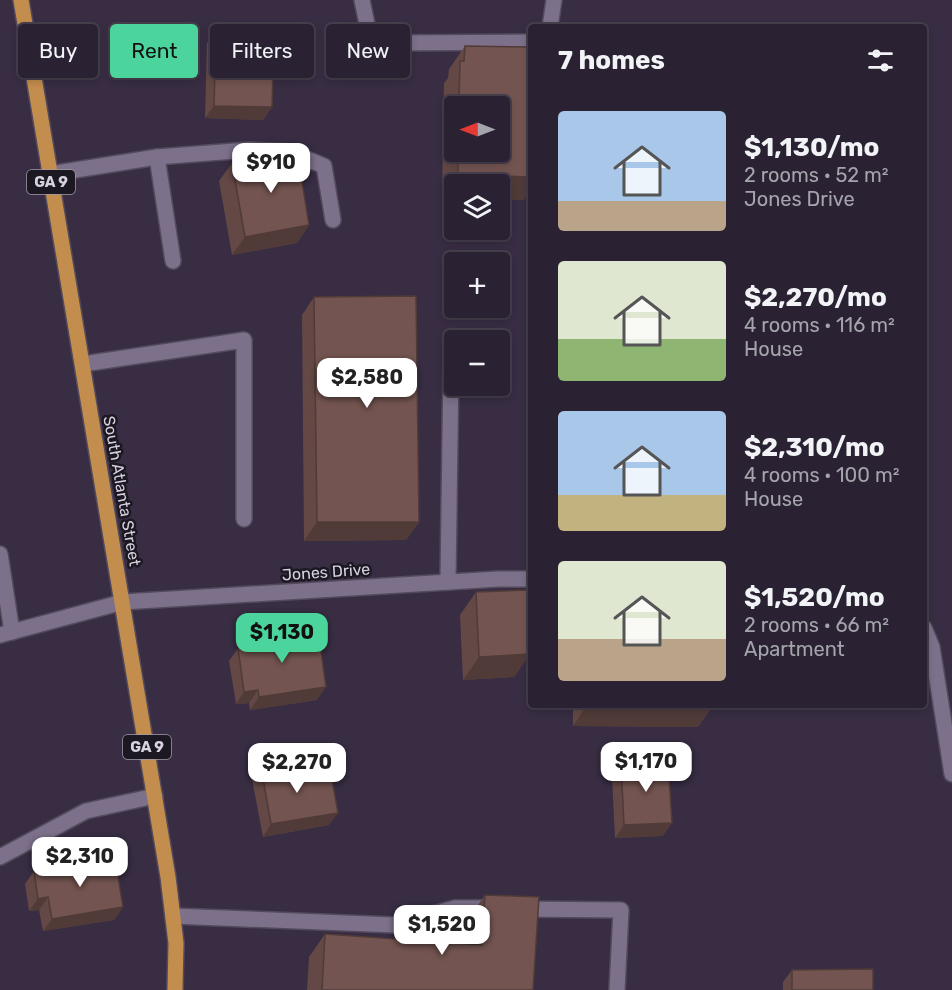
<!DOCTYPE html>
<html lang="en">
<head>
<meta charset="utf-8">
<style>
  :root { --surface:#2a2232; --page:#362f3e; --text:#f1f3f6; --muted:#a5a4ac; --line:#463f4d; --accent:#4bd49b }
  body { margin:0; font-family:Rubik,sans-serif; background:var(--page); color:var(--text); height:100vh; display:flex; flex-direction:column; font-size:22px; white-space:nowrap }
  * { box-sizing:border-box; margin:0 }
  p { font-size:20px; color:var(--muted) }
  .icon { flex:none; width:33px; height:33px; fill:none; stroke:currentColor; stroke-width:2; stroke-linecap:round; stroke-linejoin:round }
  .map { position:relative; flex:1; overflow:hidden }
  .panel { position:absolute; left:528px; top:24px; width:399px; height:684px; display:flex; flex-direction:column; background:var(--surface); border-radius:6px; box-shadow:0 3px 9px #0003,0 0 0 2px var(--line) }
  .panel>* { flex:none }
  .banner { position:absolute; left:18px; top:24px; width:420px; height:54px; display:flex; gap:12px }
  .needle { width:39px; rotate:270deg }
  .buttons { position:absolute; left:444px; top:96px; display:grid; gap:12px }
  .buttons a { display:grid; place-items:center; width:66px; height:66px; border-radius:6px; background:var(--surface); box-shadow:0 3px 9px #0003,0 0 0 2px var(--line); font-size:30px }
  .price { position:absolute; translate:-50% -51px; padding:0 14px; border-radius:12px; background:#fff; color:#222; font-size:20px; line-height:39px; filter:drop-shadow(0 2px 3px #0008) }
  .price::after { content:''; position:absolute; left:50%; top:36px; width:18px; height:14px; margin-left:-9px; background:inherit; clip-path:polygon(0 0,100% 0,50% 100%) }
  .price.current { background:var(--accent); color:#111 }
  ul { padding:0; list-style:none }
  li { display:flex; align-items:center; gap:18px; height:150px; padding:0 30px }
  li span { display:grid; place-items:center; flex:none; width:168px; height:120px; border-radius:6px; color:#555 }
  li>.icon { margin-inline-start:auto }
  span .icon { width:72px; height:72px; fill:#fffc; stroke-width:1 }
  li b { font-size:26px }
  h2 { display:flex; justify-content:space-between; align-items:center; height:72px; padding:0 30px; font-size:26px }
  .pill { padding:0 21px; border-radius:6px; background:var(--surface); box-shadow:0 3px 9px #0003,0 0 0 2px var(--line); font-size:21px; line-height:54px }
  .pill.current { background:var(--accent); color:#111 }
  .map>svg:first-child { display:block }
</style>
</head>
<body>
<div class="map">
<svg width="952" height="990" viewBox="0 0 952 990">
  <rect width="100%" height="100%" fill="#382d43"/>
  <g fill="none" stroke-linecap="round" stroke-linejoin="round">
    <defs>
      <g id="minor">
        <polyline points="362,0 368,29 388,43 531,42"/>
        <polyline points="550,27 554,0"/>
        <polyline points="157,157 173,261"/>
        <polyline points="50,174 157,157 248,150 290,152 324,166 333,220"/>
        <polyline points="83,364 244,340 244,519"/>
        <polyline points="0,554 12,632"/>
        <polyline points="448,582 451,365"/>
        <polyline points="924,628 932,647 952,774"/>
        <polyline points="0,635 123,602 498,579 531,579"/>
        <polyline points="0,857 86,811 155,796"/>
        <polyline points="518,909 621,910 617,990"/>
        <polyline points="173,916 394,925 455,908 494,908"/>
      </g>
      <polyline id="major" points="21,0 168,877 176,943 175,990"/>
    </defs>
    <use href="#minor" stroke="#534a5c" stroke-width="18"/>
    <use href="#major" stroke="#534a5c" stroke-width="18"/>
    <use href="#minor" stroke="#7c708a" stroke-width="15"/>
    <use href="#major" stroke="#c38d4d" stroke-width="15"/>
  </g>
  <g fill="#634845" fill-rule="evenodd">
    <polygon points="216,31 272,107 263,120 205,118 207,43"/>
    <path d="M465 46 531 47V189L524 200 500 199V184H454V198H442L443 138 450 128V124H443L444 83 448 78 449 69ZM454 106H500V152H454Z"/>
    <polygon points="232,163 309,225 297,243 232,255 219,181"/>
    <polygon points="314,297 419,522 406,540 304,541 302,315"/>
    <polygon points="476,592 530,654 514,677 463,680 460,615"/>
    <polygon points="250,638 317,700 250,710 249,703 236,704 229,661 238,648 244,647"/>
    <polygon points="573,705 711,705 698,727 573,726"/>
    <polygon points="621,763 663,836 615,838 612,776"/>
    <polygon points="261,767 301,780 329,825 263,837 252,779"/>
    <polygon points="34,871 123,907 114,920 43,931 39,910 29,911 25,884"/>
    <polygon points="485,895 533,990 307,990 309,957 325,934 467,944 469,918"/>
    <polygon points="792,970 873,990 783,990 783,982"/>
  </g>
  <g fill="#503b38">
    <polygon points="459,101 466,101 462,106 456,106"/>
    <polygon points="214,106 272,107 263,120 205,118"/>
    <polygon points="454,108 454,117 450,124 443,124"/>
    <polygon points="458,175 531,177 531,189 524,200 500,199 500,184 454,184 454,198 442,198"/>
    <polygon points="309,225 297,243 232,255 245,237"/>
    <polygon points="317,522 419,522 406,540 304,541"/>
    <polygon points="530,654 514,677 463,680 479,657"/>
    <polygon points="326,687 317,700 250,710 259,697"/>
    <polygon points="258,690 249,703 236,704 244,692"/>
    <polygon points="585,708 711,709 698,727 573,726"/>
    <polygon points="338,813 329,825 263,837 271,824"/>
    <polygon points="672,823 663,836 615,838 624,825"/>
    <polygon points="48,897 39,910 29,911 38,899"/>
    <polygon points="123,907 114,920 43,931 52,919"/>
  </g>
  <g fill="#735450" stroke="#503b38" stroke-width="1.5">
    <polygon points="216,31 274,33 272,107 214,106"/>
    <polygon points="465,46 531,47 531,177 458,175 458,152 500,152 500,106 466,106 466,101 459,101 460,61 464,61"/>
    <polygon points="297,151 309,225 245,237 232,163"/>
    <polygon points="416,296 419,522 317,522 314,297"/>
    <polygon points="529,590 530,654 479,657 476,592"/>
    <polygon points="304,630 306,639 319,637 326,687 259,697 258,690 244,692 238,648 251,646 250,638"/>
    <polygon points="585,705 711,705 711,709 585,708"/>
    <polygon points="297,760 301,780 331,774 338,813 271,824 261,767"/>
    <polygon points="668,760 672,823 624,825 621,763"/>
    <polygon points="115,858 123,907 52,919 48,897 38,899 34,871"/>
    <polygon points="485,895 539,897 533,990 322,990 325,934 482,945"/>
    <polygon points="873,969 873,990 792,990 792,970"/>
  </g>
  <g text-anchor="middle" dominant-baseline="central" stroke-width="5" stroke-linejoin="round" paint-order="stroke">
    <g fill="#1c1822" stroke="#a09aa7" stroke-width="1.5">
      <rect x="27" y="170" width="48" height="24" rx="4.5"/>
      <rect x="123" y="735" width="48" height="24" rx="4.5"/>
    </g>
    <g font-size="15" font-weight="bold" fill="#d8d2e0">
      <text x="51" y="182">GA 9</text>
      <text x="147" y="747">GA 9</text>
    </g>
    <g font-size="16" fill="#d8d2e0" stroke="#1c1822">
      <text transform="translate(122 491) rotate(80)">South Atlanta Street</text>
      <text transform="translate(326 572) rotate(-4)">Jones Drive</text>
    </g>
  </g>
</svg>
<div class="buttons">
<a><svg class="needle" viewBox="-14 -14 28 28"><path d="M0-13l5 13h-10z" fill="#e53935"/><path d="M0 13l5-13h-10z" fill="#a5a4ac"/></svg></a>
<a><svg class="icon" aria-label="layers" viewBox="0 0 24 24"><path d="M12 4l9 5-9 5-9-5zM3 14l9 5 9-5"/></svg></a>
<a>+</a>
<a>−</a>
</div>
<b class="price" style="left:271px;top:194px">$910</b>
<b class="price" style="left:367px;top:409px">$2,580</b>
<b class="price current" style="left:282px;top:664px">$1,130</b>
<b class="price" style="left:646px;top:793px">$1,170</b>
<b class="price" style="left:297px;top:794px">$2,270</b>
<b class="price" style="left:80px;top:888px">$2,310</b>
<b class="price" style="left:442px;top:956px">$1,520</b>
<div class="banner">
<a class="pill">Buy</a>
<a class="pill current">Rent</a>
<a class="pill">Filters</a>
<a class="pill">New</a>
</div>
<section class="panel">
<h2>7 homes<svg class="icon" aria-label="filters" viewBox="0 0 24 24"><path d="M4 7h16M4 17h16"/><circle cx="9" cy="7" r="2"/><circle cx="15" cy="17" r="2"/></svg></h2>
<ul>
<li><span style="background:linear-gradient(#a9c7e8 75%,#b9a48a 0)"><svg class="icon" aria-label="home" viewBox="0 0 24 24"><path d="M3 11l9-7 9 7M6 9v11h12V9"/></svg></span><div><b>$1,130/mo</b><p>2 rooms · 52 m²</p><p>Jones Drive</p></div></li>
<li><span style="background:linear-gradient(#dfe7d0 65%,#8fb573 0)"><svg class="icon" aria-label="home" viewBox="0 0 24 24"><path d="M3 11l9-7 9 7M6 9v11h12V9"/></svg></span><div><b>$2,270/mo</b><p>4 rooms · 116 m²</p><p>House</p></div></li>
<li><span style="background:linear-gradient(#a9c7e8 70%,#c2b280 0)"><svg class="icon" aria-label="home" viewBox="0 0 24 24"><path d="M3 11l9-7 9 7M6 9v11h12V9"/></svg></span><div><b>$2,310/mo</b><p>4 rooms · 100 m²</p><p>House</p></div></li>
<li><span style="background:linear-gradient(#dfe7d0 65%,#b9a48a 0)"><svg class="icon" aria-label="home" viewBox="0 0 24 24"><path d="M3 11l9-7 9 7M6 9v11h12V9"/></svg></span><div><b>$1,520/mo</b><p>2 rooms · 66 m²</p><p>Apartment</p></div></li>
</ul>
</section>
</div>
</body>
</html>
